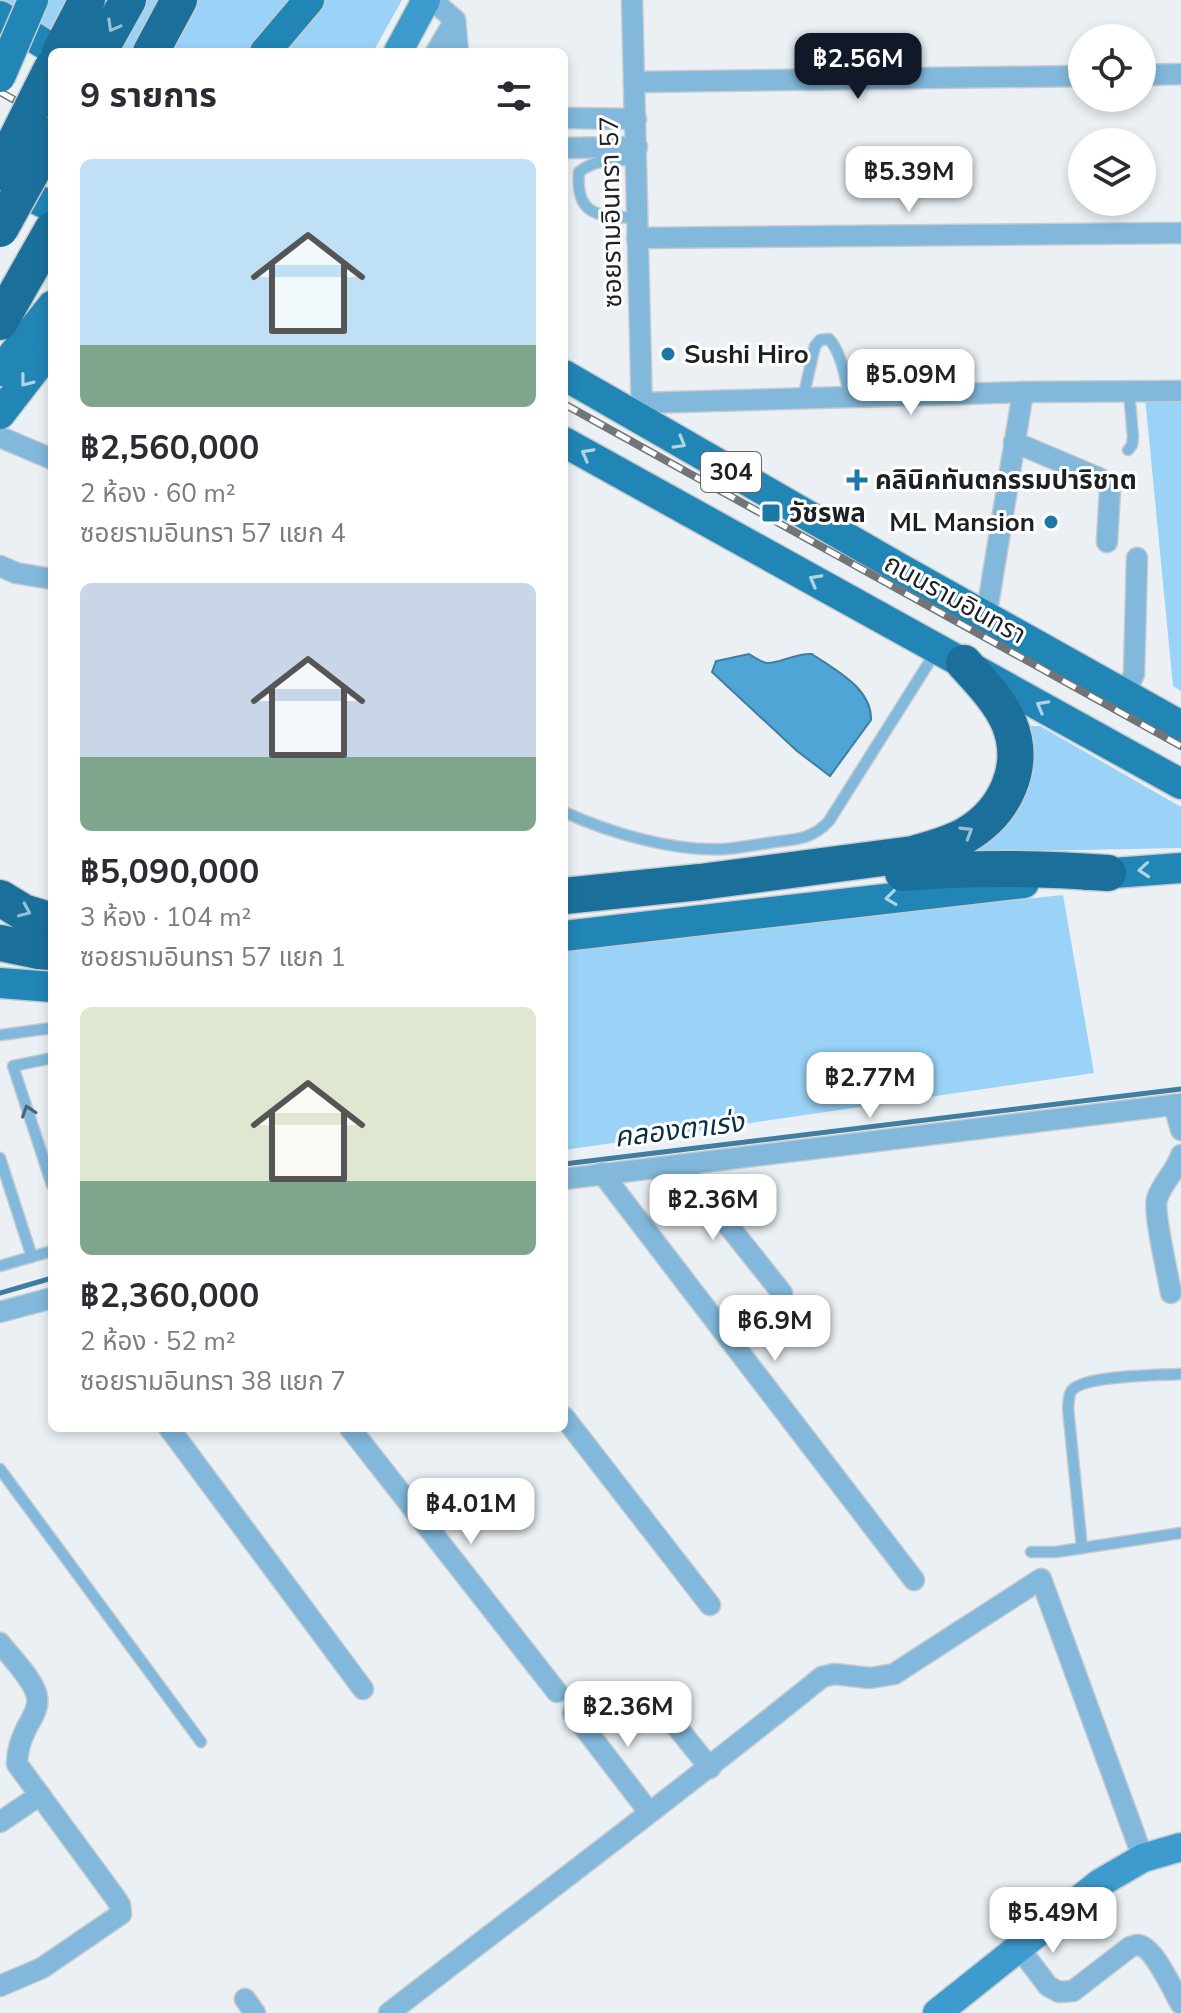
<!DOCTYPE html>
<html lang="th">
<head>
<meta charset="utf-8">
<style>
  :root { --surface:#fff; --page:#f2f2f3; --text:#2b2b33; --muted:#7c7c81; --accent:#111827 }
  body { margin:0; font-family:"Nunito Sans","Noto Sans Thai",sans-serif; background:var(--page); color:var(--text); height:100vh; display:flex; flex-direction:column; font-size:30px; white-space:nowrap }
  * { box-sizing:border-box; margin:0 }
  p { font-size:26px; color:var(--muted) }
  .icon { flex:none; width:44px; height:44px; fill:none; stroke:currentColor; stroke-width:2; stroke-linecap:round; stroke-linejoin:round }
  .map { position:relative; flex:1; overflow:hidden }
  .details { position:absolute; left:48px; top:48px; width:520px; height:1384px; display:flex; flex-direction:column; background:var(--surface); border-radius:12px; box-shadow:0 4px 12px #0003 }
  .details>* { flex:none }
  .tools { position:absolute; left:1068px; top:24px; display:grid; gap:16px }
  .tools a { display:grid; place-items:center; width:88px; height:88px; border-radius:50%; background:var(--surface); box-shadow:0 4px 12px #0003; font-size:40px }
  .price { position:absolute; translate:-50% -68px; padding:0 18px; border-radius:16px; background:#fff; color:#222; font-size:26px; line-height:52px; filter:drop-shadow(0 2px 4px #0008) }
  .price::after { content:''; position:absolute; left:50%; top:48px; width:24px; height:18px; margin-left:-12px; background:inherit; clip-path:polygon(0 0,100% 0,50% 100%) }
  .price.on { background:var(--accent); color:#fff }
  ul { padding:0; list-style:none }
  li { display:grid; align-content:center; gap:16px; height:424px; padding:0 32px }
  li span { display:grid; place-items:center; height:248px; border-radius:12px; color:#555 }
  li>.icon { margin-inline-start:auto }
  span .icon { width:144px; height:144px; fill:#fffc; stroke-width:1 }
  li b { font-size:34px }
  h2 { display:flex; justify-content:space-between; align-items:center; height:96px; padding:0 32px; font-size:34px }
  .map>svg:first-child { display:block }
</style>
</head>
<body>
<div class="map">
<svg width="1181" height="2013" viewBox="0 0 1181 2013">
  <rect width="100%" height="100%" fill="#eaf0f4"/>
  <g fill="#9ad3f7">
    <polygon points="0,0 402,0 373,52 60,52 0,21"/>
    <polygon points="1181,396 1181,691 1173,686 1145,397"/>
    <path d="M1030 726H1040L1181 807V848L973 852C1023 816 1039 789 1030 726Z"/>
    <polygon points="1063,895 1094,1073 564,1150 564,949"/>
  </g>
  <path fill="#4fa5d6" stroke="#407da0" stroke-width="2" d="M749 654C754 657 761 662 767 663 778 664 795 653 812 654 835 670 872 688 871 720L830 776 797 751 712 672 716 661Z"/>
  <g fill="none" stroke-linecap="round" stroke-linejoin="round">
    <g stroke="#407da0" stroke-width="5">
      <polyline points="564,1164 1181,1089"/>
      <polyline points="0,1293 52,1278"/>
    </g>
    <defs>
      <g id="lane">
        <path d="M636 160C614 160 597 158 579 172 575 218 601 216 637 218"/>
        <path d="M803 398 815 346 820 340 829 339C842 353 845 379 850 397"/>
        <polyline points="1128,450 1132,445 1133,437 1129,391"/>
        <path d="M564 812C610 833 674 852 725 849 739 848 753 845 768 843 792 839 811 841 829 821L935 653"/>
        <polyline points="0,1035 52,1028"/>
        <polyline points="52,1058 13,1066 52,1185"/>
        <polyline points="0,1158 32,1257"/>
        <polyline points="0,1266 52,1251"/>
        <polyline points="0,1469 201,1742"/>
        <path d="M1082 1548 1068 1408C1069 1402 1068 1395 1072 1390 1085 1375 1160 1375 1181 1374"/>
        <polyline points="1031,1552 1056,1552 1181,1533"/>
      </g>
      <g id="street">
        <polyline points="432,0 455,20 436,52"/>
        <polyline points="632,0 642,414"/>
        <polyline points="455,20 458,52"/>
        <polyline points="1142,75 1181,74"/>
        <polyline points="634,82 1082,76"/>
        <polyline points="564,118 636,119"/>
        <polyline points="564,148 637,147"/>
        <polyline points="637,238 1181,233"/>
        <polyline points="641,403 1023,392 1181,391"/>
        <polyline points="0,437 52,459"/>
        <polyline points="1014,442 1099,478 1110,488 1107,542"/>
        <polyline points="0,566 16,573 52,579"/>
        <polyline points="986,617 1023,392"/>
        <polyline points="1125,694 1134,674 1137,558"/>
        <polyline points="1174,1105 1181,1130"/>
        <polyline points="680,1165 782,1293 781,1304 761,1321"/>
        <polyline points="602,1173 914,1580"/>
        <polyline points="564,1179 1181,1104"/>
        <path d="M1171 1293C1168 1275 1153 1212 1157 1199 1162 1182 1176 1172 1181 1155"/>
        <polyline points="0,1312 52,1298"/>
        <polyline points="564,1417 710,1605"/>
        <polyline points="169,1428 363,1689"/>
        <polyline points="350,1428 557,1692"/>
        <path d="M0 1643C10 1656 35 1681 37 1697 39 1707 32 1719 27 1727 21 1740 17 1750 17 1764L114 1896 120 1905 121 1914 42 1968 0 1986"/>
        <polyline points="573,1713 649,1812"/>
        <polyline points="668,1716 710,1768"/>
        <polyline points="0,1822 40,1795"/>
        <path d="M1020 1949 1048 1986 1059 1992 1073 1991 1130 1947C1132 1947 1134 1945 1137 1945 1153 1944 1173 1991 1181 2004"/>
        <polyline points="245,1999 255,2013"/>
        <path d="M389 2013C534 1901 680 1792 822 1677L834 1674 870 1678 894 1674 1041 1579 1143 1858"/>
      </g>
      <g id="secondary">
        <polyline points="398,52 426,0"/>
        <polyline points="937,2013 1100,1883 1143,1858 1181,1847"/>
      </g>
      <g id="primary">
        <polyline points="0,16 57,52"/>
        <polyline points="265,52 309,0"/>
        <polyline points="2,182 52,207"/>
        <polyline points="0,371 52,306"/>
        <polyline points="564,375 899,568 1181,726"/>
        <polyline points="0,414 52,347"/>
        <polyline points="564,442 1181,784"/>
        <polyline points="1087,875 1181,868"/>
        <polyline points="564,936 1024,883"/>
        <polyline points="0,983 52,987"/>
      </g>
      <g id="highway">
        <polyline points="60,52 87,0"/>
        <polyline points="99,52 128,0"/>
        <polyline points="151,52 179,0"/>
        <polyline points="0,322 52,230"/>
        <path d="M903 873C972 867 1039 868 1108 873"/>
        <path d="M564 896 700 882 913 854C931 849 950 844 966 835 1005 812 1027 767 1009 723 999 700 980 681 964 663"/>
        <polyline points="0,898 23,912 52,921"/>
        <polyline points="0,943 39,951 52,952"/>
      </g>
    </defs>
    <use href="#lane" stroke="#c5cbce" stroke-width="13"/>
    <use href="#street" stroke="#c5cbce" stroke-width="23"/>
    <use href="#secondary" stroke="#c5cbce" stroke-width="31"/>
    <use href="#primary" stroke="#c5cbce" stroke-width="33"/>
    <use href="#highway" stroke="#c5cbce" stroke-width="39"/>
    <use href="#lane" stroke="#81b8db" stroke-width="10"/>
    <use href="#street" stroke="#81b8db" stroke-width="20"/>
    <use href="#secondary" stroke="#3e9bce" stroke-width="28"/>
    <use href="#primary" stroke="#2185b6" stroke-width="30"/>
    <use href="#highway" stroke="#1b709b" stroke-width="36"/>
    <defs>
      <g id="rail">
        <polyline points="0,92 52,121"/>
        <polyline points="564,404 1181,746"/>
      </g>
    </defs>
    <use href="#rail" stroke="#717577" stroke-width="8"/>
    <use href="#rail" stroke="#fff" stroke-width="5" stroke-dasharray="15" stroke-linecap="butt"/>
    <defs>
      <polyline id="primary-bridge" points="0,77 33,0"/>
      <g id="highway-bridge">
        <polyline points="0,172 52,68"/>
        <polyline points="0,229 52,135"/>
      </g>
    </defs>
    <use href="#primary-bridge" stroke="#c5cbce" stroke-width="33" stroke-linecap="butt"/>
    <use href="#highway-bridge" stroke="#c5cbce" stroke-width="39" stroke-linecap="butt"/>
    <use href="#primary-bridge" stroke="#2185b6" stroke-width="30"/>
    <use href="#highway-bridge" stroke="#1b709b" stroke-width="36"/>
  </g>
  <defs><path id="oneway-chevron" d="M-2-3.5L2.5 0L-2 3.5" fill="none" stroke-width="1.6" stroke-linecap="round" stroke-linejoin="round" transform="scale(2)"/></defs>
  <g stroke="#98bfd2">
    <use href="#oneway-chevron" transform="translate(113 26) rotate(119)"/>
    <use href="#oneway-chevron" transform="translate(967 832) rotate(-32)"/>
    <use href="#oneway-chevron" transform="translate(25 911) rotate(24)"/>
  </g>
  <g stroke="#b1d4e5">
    <use href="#oneway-chevron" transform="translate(26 381) rotate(128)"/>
    <use href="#oneway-chevron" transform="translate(680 443) rotate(30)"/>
    <use href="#oneway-chevron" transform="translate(587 454) rotate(-151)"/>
    <use href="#oneway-chevron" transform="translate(815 580) rotate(-151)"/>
    <use href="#oneway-chevron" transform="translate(1042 706) rotate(-151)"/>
    <use href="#oneway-chevron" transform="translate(1144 870) rotate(175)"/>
    <use href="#oneway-chevron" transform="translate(891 898) rotate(173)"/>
  </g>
  <use stroke="#4a6475" href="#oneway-chevron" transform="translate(28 1111) rotate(-108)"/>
  <g fill="#1b77a5" stroke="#fff" stroke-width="3">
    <circle cx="668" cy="354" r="8"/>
    <path d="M853 468h8v8h8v8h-8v8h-8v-8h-8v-8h8z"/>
    <rect x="761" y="503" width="20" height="20" rx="4"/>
    <circle cx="1051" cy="522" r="8"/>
  </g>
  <g text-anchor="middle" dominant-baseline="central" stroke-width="6" stroke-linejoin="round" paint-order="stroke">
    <rect fill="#fff" stroke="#616364" stroke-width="2" x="701" y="452" width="60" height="40" rx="6"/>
    <g font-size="24" font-weight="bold" fill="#1d2021">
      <text x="731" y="472">304</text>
    </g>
    <g font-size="26" fill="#1d2021" stroke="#fff">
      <text transform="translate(611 212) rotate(-91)">ซอยรามอินทรา 57</text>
      <text transform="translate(955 599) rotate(29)">ถนนรามอินทรา</text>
    </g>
    <g font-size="26" font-weight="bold" fill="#1d2021" stroke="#fff" text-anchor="start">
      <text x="684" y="354">Sushi Hiro</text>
      <text x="875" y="480">คลินิคทันตกรรมปาริชาต</text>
      <text x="789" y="513">วัชรพล</text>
      <text x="1035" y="522" text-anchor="end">ML Mansion</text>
    </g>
    <g font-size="28" font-style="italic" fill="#082f43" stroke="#fff">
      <text transform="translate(679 1130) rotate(-7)">คลองตาเร่ง</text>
    </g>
  </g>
</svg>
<div class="tools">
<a><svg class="icon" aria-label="locate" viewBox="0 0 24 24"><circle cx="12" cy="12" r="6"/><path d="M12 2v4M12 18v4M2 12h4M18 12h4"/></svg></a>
<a><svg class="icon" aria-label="layers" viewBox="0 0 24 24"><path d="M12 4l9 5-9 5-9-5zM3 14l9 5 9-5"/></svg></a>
</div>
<b class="price on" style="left:858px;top:101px">฿2.56M</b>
<b class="price" style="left:909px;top:214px">฿5.39M</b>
<b class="price" style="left:911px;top:417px">฿5.09M</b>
<b class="price" style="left:870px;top:1120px">฿2.77M</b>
<b class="price" style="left:713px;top:1242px">฿2.36M</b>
<b class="price" style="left:775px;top:1363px">฿6.9M</b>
<b class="price" style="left:471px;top:1546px">฿4.01M</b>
<b class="price" style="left:628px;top:1749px">฿2.36M</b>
<b class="price" style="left:1053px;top:1955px">฿5.49M</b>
<section class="details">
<h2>9 รายการ<svg class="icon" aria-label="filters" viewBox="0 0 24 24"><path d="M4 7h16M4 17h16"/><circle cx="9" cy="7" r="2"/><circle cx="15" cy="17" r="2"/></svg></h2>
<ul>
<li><span style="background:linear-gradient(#bfe0f5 75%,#7fa58c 0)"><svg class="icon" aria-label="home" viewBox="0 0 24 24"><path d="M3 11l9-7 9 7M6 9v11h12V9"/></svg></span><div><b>฿2,560,000</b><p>2 ห้อง · 60 m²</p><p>ซอยรามอินทรา 57 แยก 4</p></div></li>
<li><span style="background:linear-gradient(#c9d6e8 70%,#7fa58c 0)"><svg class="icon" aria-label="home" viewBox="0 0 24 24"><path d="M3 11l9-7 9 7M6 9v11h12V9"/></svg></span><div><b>฿5,090,000</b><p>3 ห้อง · 104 m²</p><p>ซอยรามอินทรา 57 แยก 1</p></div></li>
<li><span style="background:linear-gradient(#dfe7d0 70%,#7fa58c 0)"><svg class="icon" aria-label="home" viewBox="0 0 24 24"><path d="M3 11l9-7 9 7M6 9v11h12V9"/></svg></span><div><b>฿2,360,000</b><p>2 ห้อง · 52 m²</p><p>ซอยรามอินทรา 38 แยก 7</p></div></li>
</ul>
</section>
</div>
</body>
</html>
